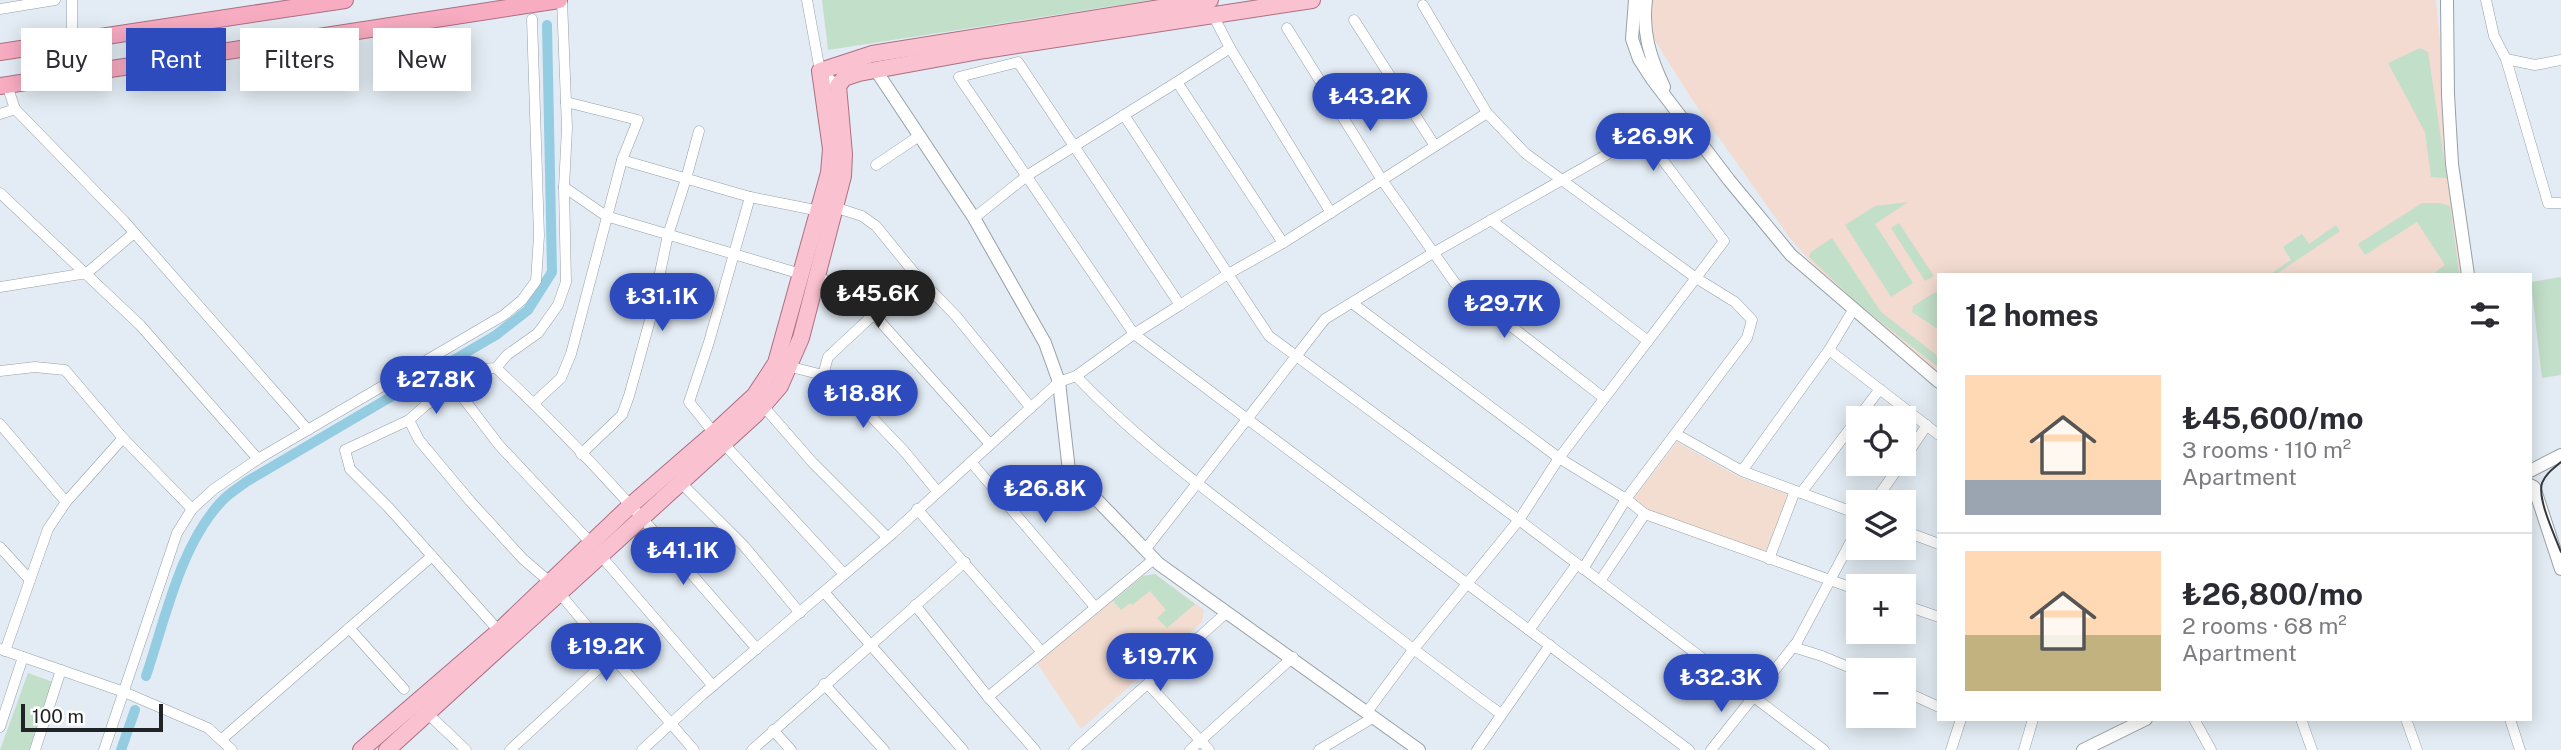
<!DOCTYPE html>
<html lang="en">
<head>
<meta charset="utf-8">
<style>
  :root { --surface:#fff; --page:#f7f7f7; --text:#2b2b33; --muted:#7c7c81; --line:#e1e1e2; --accent:#2d4bbc }
  body { margin:0; font-family:"Public Sans",sans-serif; background:var(--page); color:var(--text); height:100vh; display:flex; flex-direction:column; font-size:26px; white-space:nowrap }
  * { box-sizing:border-box; margin:0 }
  p { font-size:23px; color:var(--muted) }
  .icon { flex:none; width:38px; height:38px; fill:none; stroke:currentColor; stroke-width:2; stroke-linecap:round; stroke-linejoin:round }
  .map { position:relative; flex:1; overflow:hidden }
  .drawer { position:absolute; left:1937px; top:273px; width:595px; height:448px; display:flex; flex-direction:column; background:var(--surface); border-radius:0px; box-shadow:0 4px 18px #0003 }
  .drawer>* { flex:none }
  .guide { position:absolute; left:21px; top:28px; width:665px; height:63px; display:flex; gap:14px }
  .buttons { position:absolute; left:1846px; top:406px; display:grid; gap:14px }
  .buttons a { display:grid; place-items:center; width:70px; height:70px; border-radius:0px; background:var(--surface); box-shadow:0 4px 18px #0003; font-size:35px }
  .scale { position:absolute; left:21px; bottom:18px; width:142px; box-sizing:border-box; padding-left:7px; border:4px solid #212427; border-top:0; font-size:19px; line-height:24px; white-space:nowrap; color:#212427; -webkit-text-stroke:5px #fff; paint-order:stroke }
  .price { position:absolute; translate:-50% -60px; padding:0 16px; border-radius:24px; background:var(--accent); color:#fff; font-size:23px; line-height:46px; filter:drop-shadow(0 2px 4px #0008) }
  .price::after { content:''; position:absolute; left:50%; top:42px; width:21px; height:16px; margin-left:-10px; background:inherit; clip-path:polygon(0 0,100% 0,50% 100%) }
  .price.on { background:#222; color:#fff }
  ul { padding:0; list-style:none }
  li { display:flex; align-items:center; gap:21px; height:175px; padding:0 28px }
  li+li { border-top:2px solid var(--line) }
  li span { display:grid; place-items:center; flex:none; width:196px; height:140px; border-radius:0px; color:#555 }
  li>.icon { margin-inline-start:auto }
  span .icon { width:84px; height:84px; fill:#fffc; stroke-width:1 }
  li b { font-size:30px }
  h2 { display:flex; justify-content:space-between; align-items:center; height:84px; padding:0 28px; font-size:30px }
  .tag { padding:0 24px; border-radius:0px; background:var(--surface); box-shadow:0 4px 18px #0003; font-size:24px; line-height:63px }
  .tag.on { background:var(--accent); color:#fff }
  .map>svg:first-child { display:block }
</style>
</head>
<body>
<div class="map">
<svg width="2561" height="750" viewBox="0 0 2561 750">
  <rect width="100%" height="100%" fill="#e3ecf4"/>
  <g fill="#f3dcd0">
    <polygon points="1677,442 1739,477 1790,495 1765,552 1649,510 1633,499"/>
    <polygon points="1155,574 1204,610 1202,622 1081,729 1037,663 1143,576"/>
  </g>
  <polygon fill="#f3dbd1" points="1633,0 2436,0 2462,275 1939,275 1939,376 1854,311 1789,237 1691,98 1639,15"/>
  <g fill="#c2dfc9">
    <polygon points="822,0 1152,0 828,50"/>
    <polygon points="2420,48 2428,52 2447,178 2431,177 2425,132 2388,63"/>
    <polygon points="1908,202 1875,224 1913,283 1891,297 1845,225 1875,206"/>
    <polygon points="2422,203 2440,203 2450,206 2459,273 2456,275 2431,275 2445,265 2417,222 2365,255 2358,244"/>
    <polygon points="1899,223 1934,276 1925,281 1891,228"/>
    <polygon points="2336,225 2340,231 2275,275 2269,275 2291,260 2283,247 2302,234 2309,244"/>
    <polygon points="1832,238 1881,312 1939,357 1939,368 1856,302 1809,257 1811,252"/>
    <polygon points="2561,277 2561,375 2542,378 2531,282"/>
    <polygon points="1939,290 1939,330 1912,312 1913,306"/>
    <polygon points="1155,574 1195,604 1167,628 1157,618 1166,610 1150,591 1132,605 1130,603 1121,610 1113,601 1143,576"/>
    <polygon points="28,673 53,682 29,750 0,750"/>
  </g>
  <g fill="none" stroke-linecap="round" stroke-linejoin="round">
    <g stroke="#94cce2" stroke-width="10">
      <path d="M146 676C165 620 180 546 221 502 228 494 238 488 246 482L496 335 528 310 552 272 547 25"/>
      <polyline points="121,750 135,710"/>
    </g>
    <defs>
      <g id="minor">
        <polyline points="562,0 567,128 564,187 606,216 801,274"/>
        <polyline points="807,0 820,71 838,86"/>
        <polyline points="2486,0 2494,36 2506,59 2535,65 2561,60"/>
        <polyline points="0,9 55,0"/>
        <polyline points="1213,15 1230,48 1331,213"/>
        <polyline points="1354,20 1435,146"/>
        <polyline points="1287,28 1382,180 1455,283 1604,398"/>
        <polyline points="72,41 72,0"/>
        <polyline points="2506,59 2548,203 2561,203"/>
        <polygon points="1018,62 1180,305 1134,334 959,77"/>
        <polyline points="1177,82 1230,48"/>
        <polyline points="7,85 15,109 124,221 308,430"/>
        <polyline points="0,114 15,109"/>
        <polyline points="1124,115 1228,274 1180,305"/>
        <polyline points="622,160 750,197 709,342 689,402 714,433"/>
        <polyline points="876,165 919,136"/>
        <polyline points="0,193 140,325 258,459"/>
        <polyline points="750,197 820,211"/>
        <polyline points="837,208 862,216 876,226 916,275 956,316 1031,408"/>
        <polyline points="974,218 1028,175 1177,82 1283,243 1228,274 1269,336 1519,520 1824,750"/>
        <polyline points="1491,220 1648,341"/>
        <polyline points="1283,243 1487,113"/>
        <polyline points="818,278 850,288 990,444"/>
        <polyline points="0,287 87,273 134,233"/>
        <polyline points="1352,303 1559,458 1626,499 1747,338 1752,320 1735,302 1696,278 1525,153 1487,113 1423,5"/>
        <polyline points="1829,350 1853,310"/>
        <polyline points="791,367 823,375 842,386 904,451 937,491"/>
        <path d="M496 368C590 455 673 553 757 649"/>
        <polyline points="0,371 35,367 65,370 123,438 192,509"/>
        <polyline points="823,375 828,357 916,275"/>
        <path d="M1076 376C1132 435 1198 484 1263 534 1342 595 1421 656 1501 714"/>
        <path d="M457 390C467 377 479 368 496 368L507 355 538 333 558 305 566 282 564 187"/>
        <polyline points="534,403 561,378 571,354 622,160 638,120 566,102"/>
        <polyline points="764,407 813,463 887,537"/>
        <polyline points="409,420 345,450 350,469 389,508 499,631"/>
        <polyline points="0,424 66,502"/>
        <polyline points="1676,434 1742,471 1829,350 1939,435"/>
        <polyline points="724,444 844,574"/>
        <polyline points="581,454 622,415 629,396 650,320 668,235 686,179 699,131"/>
        <polyline points="1904,459 1927,425"/>
        <polyline points="971,462 1095,607"/>
        <polyline points="1742,471 1858,514"/>
        <polyline points="681,483 744,546 800,613"/>
        <polyline points="1801,493 1880,389"/>
        <polyline points="1874,502 1901,464"/>
        <polyline points="917,509 1041,651"/>
        <polyline points="1904,531 1939,544"/>
        <polyline points="591,543 499,445 457,390 427,404 409,420 419,440 470,501 523,559 551,583 612,656"/>
        <polyline points="0,547 30,580"/>
        <polyline points="1145,550 1325,319 1433,253 1643,134 1724,241 1559,458 1519,520 1413,650 1367,712"/>
        <polyline points="601,556 713,686"/>
        <polyline points="1769,559 1795,491"/>
        <polyline points="1583,569 1626,499 1645,514 1858,590"/>
        <polyline points="1600,581 1645,514"/>
        <polyline points="824,592 963,750"/>
        <polyline points="915,605 988,697 1035,750"/>
        <polyline points="1904,605 1939,617"/>
        <polyline points="349,628 404,689"/>
        <polyline points="1529,630 1577,564"/>
        <polyline points="1793,647 1822,656 1858,671"/>
        <polyline points="0,649 124,692 208,728 232,750"/>
        <polyline points="5,651 48,529 66,502 123,438"/>
        <polyline points="824,684 884,750"/>
        <polyline points="1148,684 1209,750"/>
        <polyline points="1904,691 1939,707"/>
        <polyline points="988,697 1154,559"/>
        <polyline points="428,714 466,750"/>
        <polyline points="2194,719 2211,750"/>
        <polyline points="2301,719 2312,750"/>
        <polyline points="2406,719 2417,750"/>
        <polyline points="2510,719 2520,750"/>
        <polyline points="0,727 23,657"/>
        <polyline points="773,730 791,750"/>
        <polyline points="222,739 432,556"/>
        <polyline points="35,750 61,670"/>
        <polyline points="104,750 177,533 192,509 214,489 258,459 504,315 522,300 536,281 539,236 532,19"/>
        <polyline points="510,750 612,656 694,750"/>
        <polyline points="642,750 702,695 893,533 1059,382 1076,376 1134,334 1689,750"/>
        <polyline points="752,750 965,562"/>
        <polyline points="1074,750 1226,613"/>
        <polyline points="1190,750 1293,657"/>
        <polyline points="1319,750 1374,717"/>
        <polyline points="1477,750 1550,645"/>
        <polyline points="1711,750 1797,642 1858,528"/>
        <polyline points="1951,750 1961,719"/>
        <polyline points="2024,750 2033,719"/>
      </g>
      <g id="tertiary">
        <polyline points="1635,0 1632,39 1639,59 1652,79 1729,180 1791,255 1939,382"/>
        <path d="M1646 0C1642 33 1650 57 1664 87"/>
        <polyline points="2447,0 2448,95 2452,164 2468,275"/>
        <polyline points="875,69 974,218 1045,343 1059,382 1069,471 1159,564 1419,750"/>
        <polyline points="2530,471 2561,455"/>
        <polyline points="2530,485 2534,487 2561,569"/>
        <polyline points="2083,750 2146,719"/>
      </g>
      <g id="primary">
        <polyline points="361,750 499,631 631,505 714,433 755,395 776,363 829,173 831,149 820,71 872,54 1210,0"/>
        <polyline points="387,750 756,414 780,386 801,338 843,176 844,154 838,86 844,78 859,73 985,50 1312,0"/>
      </g>
      <g id="trunk">
        <polyline points="0,52 345,0"/>
        <polyline points="0,86 559,0"/>
      </g>
    </defs>
    <use href="#minor" stroke="#98a0a7" stroke-width="11"/>
    <use href="#tertiary" stroke="#98a0a7" stroke-width="14"/>
    <use href="#primary" stroke="#ac6f82" stroke-width="18"/>
    <use href="#trunk" stroke="#ac6f82" stroke-width="18"/>
    <use href="#minor" stroke="#fff" stroke-width="10"/>
    <use href="#tertiary" stroke="#fff" stroke-width="12"/>
    <use href="#primary" stroke="#fac1d1" stroke-width="16"/>
    <use href="#trunk" stroke="#f8acc2" stroke-width="16"/>
    <path stroke="#34383c" stroke-width="2" d="M2561 462C2554 468 2546 473 2542 483 2537 499 2555 536 2561 552"/>
  </g>
</svg>
<div class="buttons">
<a><svg class="icon" aria-label="locate" viewBox="0 0 24 24"><circle cx="12" cy="12" r="6"/><path d="M12 2v4M12 18v4M2 12h4M18 12h4"/></svg></a>
<a><svg class="icon" aria-label="layers" viewBox="0 0 24 24"><path d="M12 4l9 5-9 5-9-5zM3 14l9 5 9-5"/></svg></a>
<a>+</a>
<a>−</a>
</div>
<div class="scale">100 m</div>
<b class="price" style="left:1370px;top:133px">₺43.2K</b>
<b class="price" style="left:1653px;top:173px">₺26.9K</b>
<b class="price on" style="left:878px;top:330px">₺45.6K</b>
<b class="price" style="left:662px;top:333px">₺31.1K</b>
<b class="price" style="left:1504px;top:340px">₺29.7K</b>
<b class="price" style="left:436px;top:416px">₺27.8K</b>
<b class="price" style="left:863px;top:430px">₺18.8K</b>
<b class="price" style="left:1045px;top:525px">₺26.8K</b>
<b class="price" style="left:683px;top:587px">₺41.1K</b>
<b class="price" style="left:606px;top:683px">₺19.2K</b>
<b class="price" style="left:1160px;top:693px">₺19.7K</b>
<b class="price" style="left:1721px;top:714px">₺32.3K</b>
<div class="guide">
<a class="tag">Buy</a>
<a class="tag on">Rent</a>
<a class="tag">Filters</a>
<a class="tag">New</a>
</div>
<section class="drawer">
<h2>12 homes<svg class="icon" aria-label="filters" viewBox="0 0 24 24"><path d="M4 7h16M4 17h16"/><circle cx="9" cy="7" r="2"/><circle cx="15" cy="17" r="2"/></svg></h2>
<ul>
<li><span style="background:linear-gradient(#ffd9b3 75%,#9aa5b1 0)"><svg class="icon" aria-label="home" viewBox="0 0 24 24"><path d="M3 11l9-7 9 7M6 9v11h12V9"/></svg></span><div><b>₺45,600/mo</b><p>3 rooms · 110 m²</p><p>Apartment</p></div></li>
<li><span style="background:linear-gradient(#ffd9b3 60%,#c2b280 0)"><svg class="icon" aria-label="home" viewBox="0 0 24 24"><path d="M3 11l9-7 9 7M6 9v11h12V9"/></svg></span><div><b>₺26,800/mo</b><p>2 rooms · 68 m²</p><p>Apartment</p></div></li>
</ul>
</section>
</div>
</body>
</html>
